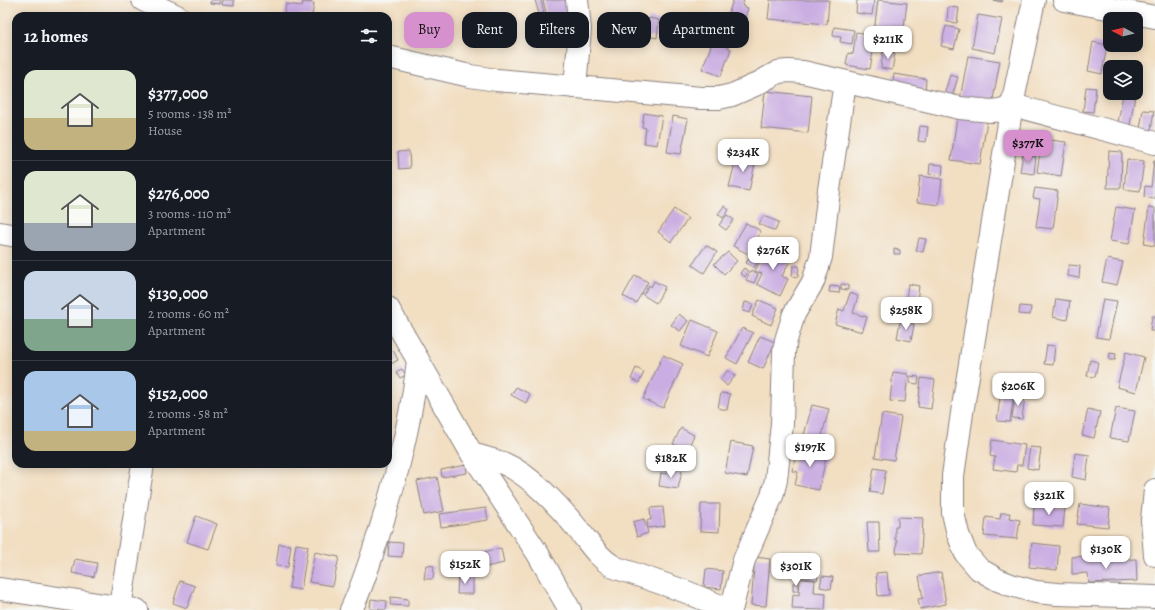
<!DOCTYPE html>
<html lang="en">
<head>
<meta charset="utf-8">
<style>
  :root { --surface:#171b24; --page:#242831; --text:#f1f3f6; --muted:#9ea1a6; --line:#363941; --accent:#d690ce }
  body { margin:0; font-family:Alegreya,serif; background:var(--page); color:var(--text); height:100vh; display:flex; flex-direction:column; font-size:15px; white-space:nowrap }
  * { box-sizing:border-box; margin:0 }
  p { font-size:13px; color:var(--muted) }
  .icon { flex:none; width:22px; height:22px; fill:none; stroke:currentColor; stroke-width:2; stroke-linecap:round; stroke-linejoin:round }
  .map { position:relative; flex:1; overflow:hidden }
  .panel { position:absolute; left:12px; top:12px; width:380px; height:456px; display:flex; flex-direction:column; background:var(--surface); border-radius:12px; box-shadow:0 2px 10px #0003 }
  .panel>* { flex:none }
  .banner { position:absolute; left:404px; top:12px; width:380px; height:36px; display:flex; gap:8px }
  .needle { width:26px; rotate:277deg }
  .tools { position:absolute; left:1103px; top:12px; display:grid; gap:8px }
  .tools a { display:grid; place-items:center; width:40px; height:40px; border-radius:8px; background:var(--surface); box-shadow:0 2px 10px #0003; font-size:20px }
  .price { position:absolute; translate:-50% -34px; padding:0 9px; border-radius:8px; background:#fff; color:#222; font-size:13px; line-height:26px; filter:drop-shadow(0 1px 2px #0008) }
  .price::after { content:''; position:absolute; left:50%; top:24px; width:12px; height:9px; margin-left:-6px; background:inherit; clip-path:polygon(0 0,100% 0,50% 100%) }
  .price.on { background:var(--accent); color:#111 }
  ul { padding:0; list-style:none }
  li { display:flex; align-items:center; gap:12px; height:100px; padding:0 12px }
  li+li { border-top:1px solid var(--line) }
  li span { display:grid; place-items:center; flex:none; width:112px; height:80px; border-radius:12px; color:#555 }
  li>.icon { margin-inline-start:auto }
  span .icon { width:48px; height:48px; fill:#fffc; stroke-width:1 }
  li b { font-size:17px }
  h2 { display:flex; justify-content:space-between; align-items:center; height:48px; padding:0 12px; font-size:17px }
  .tag { padding:0 14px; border-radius:12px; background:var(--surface); box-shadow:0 2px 10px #0003; font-size:14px; line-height:36px }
  .tag.on { background:var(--accent); color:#111 }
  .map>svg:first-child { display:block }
</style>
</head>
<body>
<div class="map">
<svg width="1155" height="610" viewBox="0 0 1155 610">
  <rect width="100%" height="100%" fill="#f6f6f2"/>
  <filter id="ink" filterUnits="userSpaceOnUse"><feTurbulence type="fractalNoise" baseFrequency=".025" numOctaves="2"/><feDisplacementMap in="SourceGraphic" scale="8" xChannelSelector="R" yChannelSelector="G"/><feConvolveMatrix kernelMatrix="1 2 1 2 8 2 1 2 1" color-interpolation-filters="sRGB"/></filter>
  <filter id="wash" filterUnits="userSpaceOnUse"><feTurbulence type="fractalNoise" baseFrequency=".012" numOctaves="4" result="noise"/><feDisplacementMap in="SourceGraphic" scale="16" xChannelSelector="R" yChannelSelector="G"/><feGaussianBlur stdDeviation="0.9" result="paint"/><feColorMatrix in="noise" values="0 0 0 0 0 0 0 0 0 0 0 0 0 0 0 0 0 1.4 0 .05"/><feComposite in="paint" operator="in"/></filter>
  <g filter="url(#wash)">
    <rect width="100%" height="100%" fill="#f2dec1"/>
    <g id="blocks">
      <g fill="#caade2">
        <polygon points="211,0 221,0 220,4 210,3"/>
        <polygon points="223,0 234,0 234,6 222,5"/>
        <polygon points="535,0 541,0 544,13 539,14"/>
        <polygon points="543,0 573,0 576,13 548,21"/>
        <polygon points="733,0 744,0 742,6 748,8 743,24 727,18"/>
        <polygon points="770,0 829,0 827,24 768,19"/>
        <polygon points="857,0 874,0 872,15 856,13"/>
        <polygon points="878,0 907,3 903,35 874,32"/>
        <polygon points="993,0 1003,0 1002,2"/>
        <polygon points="303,2 314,3 312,16 284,16 286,4 302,6"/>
        <polygon points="948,7 959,8 957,23 947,22"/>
        <polygon points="978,15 1002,19 995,53 972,48"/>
        <polygon points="649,18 659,20 657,38 646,36"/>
        <polygon points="946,26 959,29 954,49 941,46"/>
        <polygon points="834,27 854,30 852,44 840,42 841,37 833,36"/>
        <polygon points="856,32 876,35 870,69 846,65 848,53 853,54"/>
        <polygon points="713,41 731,49 721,76 702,69"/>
        <polygon points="1093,42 1107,45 1102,74 1088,71"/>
        <polygon points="883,51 895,53 892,70 881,68"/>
        <polygon points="968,56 1000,61 992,105 960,99"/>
        <polygon points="894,74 926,79 925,91 892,87"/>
        <polygon points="950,75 958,77 952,97 944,95"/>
        <polygon points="1086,87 1096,88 1093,112 1083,111"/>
        <polygon points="765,91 812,96 808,133 761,128"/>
        <polygon points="1123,94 1135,96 1130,125 1118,123"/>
        <polygon points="1143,110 1154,111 1151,130 1140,129"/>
        <polygon points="644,113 662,116 657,145 644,143 646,128 642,127"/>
        <polygon points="673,116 688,119 681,154 667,152"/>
        <polygon points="957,117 987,121 980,164 951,160"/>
        <polygon points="920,126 928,127 926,142 918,141"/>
        <polygon points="1042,139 1066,142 1061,176 1037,172"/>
        <polygon points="409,151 410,168 399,169 398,152"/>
        <polygon points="1109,151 1122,152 1121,188 1107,188"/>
        <polygon points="1023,154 1036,157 1034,174 1020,172"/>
        <polygon points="737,155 756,159 749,191 729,187"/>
        <polygon points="1127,159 1144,161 1140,191 1124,189"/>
        <polygon points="1154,160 1155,160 1155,199 1144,197 1145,186 1151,187"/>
        <polygon points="930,164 943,165 942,176 929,174"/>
        <polygon points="920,176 942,179 939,205 917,202"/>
        <polygon points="1035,188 1058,191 1053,229 1036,227 1040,199 1033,198"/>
        <polygon points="724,206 729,210 723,218 718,214"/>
        <polygon points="1116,207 1135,210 1129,244 1110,241"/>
        <polygon points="1149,207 1155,208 1155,246 1144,244"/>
        <polygon points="674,209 688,219 671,242 658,232"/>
        <polygon points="727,215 734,220 726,230 719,225"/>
        <polygon points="763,216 779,222 775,231 759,224"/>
        <polygon points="746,223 761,231 748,254 733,246"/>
        <polygon points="919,238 926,239 923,252 916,251"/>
        <polygon points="706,245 717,252 704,273 692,265"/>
        <polygon points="767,247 791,259 782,276 788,279 780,296 757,284 762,274 755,271"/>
        <polygon points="754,248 762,253 754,268 746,263"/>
        <polygon points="894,249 900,250 900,254 894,254"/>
        <polygon points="728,252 737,261 724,274 714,264"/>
        <polygon points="1107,259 1123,262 1117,285 1102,282"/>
        <polygon points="1069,265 1080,266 1079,278 1068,276"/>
        <polygon points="793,266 799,266 798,277 792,276"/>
        <polygon points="744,268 748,271 745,277 740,273"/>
        <polygon points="751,270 758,274 754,283 746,280"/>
        <polygon points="635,275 648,282 636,303 623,296"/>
        <polygon points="654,281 665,287 656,303 643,295 649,285 651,287"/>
        <polygon points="841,284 848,285 848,290 841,289"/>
        <polygon points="908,284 919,286 917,301 906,299"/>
        <polygon points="830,286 840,287 839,293 829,292"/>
        <polygon points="850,293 858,296 853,313 867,317 862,332 835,324 839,309 844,311"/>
        <polygon points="1056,299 1070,301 1067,320 1053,317"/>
        <polygon points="1103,299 1117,301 1109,339 1096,337"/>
        <polygon points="759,300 778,308 771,325 752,316"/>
        <polygon points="745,302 753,304 750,313 743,311"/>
        <polygon points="1020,306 1031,307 1030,315 1019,314"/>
        <polygon points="679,314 688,321 680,331 671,325"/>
        <polygon points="1152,316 1155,316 1155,331 1150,331"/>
        <polygon points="692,320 718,331 707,357 681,346"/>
        <polygon points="900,322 914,324 911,341 897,338"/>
        <polygon points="742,328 753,333 737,364 726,358"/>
        <polygon points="760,336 775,342 763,369 748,362"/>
        <polygon points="1047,345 1055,346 1053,365 1044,364"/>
        <polygon points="393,350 398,360 391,364 388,357 388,353"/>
        <polygon points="1126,352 1144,357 1136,392 1117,387"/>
        <polygon points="1110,353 1116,354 1115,360 1109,360"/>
        <polygon points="663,355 683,364 663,408 643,399"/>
        <polygon points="1090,360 1098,362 1095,377 1087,376"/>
        <polygon points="636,368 644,372 639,383 631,379"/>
        <polygon points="402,369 406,375 400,378 396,372"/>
        <polygon points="728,370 735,376 727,386 720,379"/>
        <polygon points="893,372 908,374 905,402 890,401"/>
        <polygon points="910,376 919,377 918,384 910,383"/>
        <polygon points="921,378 935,380 931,409 918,407"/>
        <polygon points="516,387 530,394 526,403 511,395"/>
        <polygon points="1001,391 1014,393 1010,422 997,421"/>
        <polygon points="721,393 730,394 727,410 718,408"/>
        <polygon points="1015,395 1025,396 1022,419 1012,418"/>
        <polygon points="812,405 829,409 820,443 803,439"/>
        <polygon points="1116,408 1135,411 1129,441 1110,438"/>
        <polygon points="1088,409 1100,412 1094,438 1082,435"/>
        <polygon points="882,414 901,417 894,460 875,457"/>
        <polygon points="681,428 694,435 687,451 673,444"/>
        <polygon points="992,440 1025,445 1022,465 1017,465 1016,472 993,469 995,457 990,456"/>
        <polygon points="731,442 753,446 747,477 725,473"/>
        <polygon points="1030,447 1041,448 1038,470 1027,468"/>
        <polygon points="802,448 827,453 819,490 795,485 798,472 792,471 796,455 800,456"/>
        <polygon points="1075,453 1089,455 1086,480 1072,477"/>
        <polygon points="466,465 467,473 442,477 441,470"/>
        <polygon points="667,468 682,471 678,489 659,486 661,473 666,474"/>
        <polygon points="874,468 886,470 882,494 870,492"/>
        <polygon points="437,477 444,511 424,515 417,481"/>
        <polygon points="701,504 720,504 719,532 700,531"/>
        <polygon points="1080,504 1110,508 1108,527 1077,524"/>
        <polygon points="1034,506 1065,508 1063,527 1033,525"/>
        <polygon points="663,507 665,526 648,528 647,520 651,520 650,508"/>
        <polygon points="486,508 488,520 441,527 439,514"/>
        <polygon points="1001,513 1010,513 1009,518 1020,520 1017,539 984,536 986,517 1000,519"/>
        <polygon points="196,516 217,524 208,549 187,542"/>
        <polygon points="898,517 923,518 921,554 896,553 897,540 895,540 895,527 898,527"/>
        <polygon points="644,519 648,533 637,537 633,522"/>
        <polygon points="867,522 879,522 880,552 869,552"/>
        <polygon points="389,542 403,543 402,557 388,556"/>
        <polygon points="1032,543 1059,546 1057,570 1029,567"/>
        <polygon points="279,544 291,545 288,567 276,566"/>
        <polygon points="296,544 308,546 301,590 289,588"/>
        <polygon points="501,548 504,563 477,569 474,554"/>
        <polygon points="315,552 339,557 333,586 309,582"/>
        <polygon points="1087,556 1087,561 1136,559 1137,581 1089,583 1088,573 1072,574 1072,557"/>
        <polygon points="755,557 770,559 766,606 751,605"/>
        <polygon points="75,559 97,563 94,577 72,573"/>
        <polygon points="790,562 797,562 797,571 790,570"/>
        <polygon points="426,565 434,566 433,579 424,579"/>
        <polygon points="706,569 723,571 721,589 704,587"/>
        <polygon points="887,572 889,595 878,596 876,573"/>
        <polygon points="941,572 946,604 920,609 918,599 923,598 919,576"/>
        <polygon points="800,573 818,576 817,580 799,577"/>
        <polygon points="458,575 473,575 473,594 457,594"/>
        <polygon points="822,576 833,577 831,589 820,587"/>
        <polygon points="800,579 815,580 814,592 826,593 825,610 792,609 793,594 799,595"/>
        <polygon points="180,581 195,586 187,608 173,603"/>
        <rect x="793" y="583" width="5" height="8"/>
        <polygon points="391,597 408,599 408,606 390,605"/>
        <polygon points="371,599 387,601 386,610 370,609"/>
      </g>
    </g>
  </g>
  <g filter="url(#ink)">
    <use href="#blocks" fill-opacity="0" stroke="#8a807e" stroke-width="1"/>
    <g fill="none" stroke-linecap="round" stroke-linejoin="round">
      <defs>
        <g id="minor">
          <polyline points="143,0 177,16"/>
          <polyline points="1034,0 1012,105 962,413 953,476 953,513 958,534 966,554 979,569 998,580 1011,585 1036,592 1057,594 1155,597"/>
          <polyline points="1064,0 1155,17"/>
          <polyline points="388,57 470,76 497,80 701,98 719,98 732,95 755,85 778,72 788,71 803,72 960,108 991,111 1001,110 1012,105 1155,143"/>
          <polyline points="575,87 580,29 577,0"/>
          <polyline points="0,233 16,236"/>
          <polyline points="388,308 472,454 538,554 570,610"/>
          <path d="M472 454C483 457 494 460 505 464 530 475 559 506 576 527 589 542 596 556 614 567L684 591 730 610"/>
          <polyline points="1155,490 1152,520 1155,555"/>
          <polyline points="0,589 137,610"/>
          <polyline points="120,607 143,464"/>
          <path d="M351 610C364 583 372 555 381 527 398 472 412 417 418 360"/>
          <polyline points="731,610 744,560 772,496 776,480 782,424 784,352 786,340 794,314 813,282 821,257 829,190 845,82"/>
        </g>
      </defs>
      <use href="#minor" stroke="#8a807e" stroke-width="24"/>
      <use href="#minor" stroke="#fff" stroke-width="22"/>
    </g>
  </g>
</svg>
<div class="tools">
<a><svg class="needle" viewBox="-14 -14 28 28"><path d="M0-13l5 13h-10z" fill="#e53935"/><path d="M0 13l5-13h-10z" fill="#9ea1a6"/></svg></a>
<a><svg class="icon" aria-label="layers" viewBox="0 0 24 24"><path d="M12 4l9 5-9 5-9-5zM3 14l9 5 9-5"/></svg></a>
</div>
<b class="price" style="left:888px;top:60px">$211K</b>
<b class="price on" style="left:1028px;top:164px">$377K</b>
<b class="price" style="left:743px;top:173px">$234K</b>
<b class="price" style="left:773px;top:271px">$276K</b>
<b class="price" style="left:906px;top:331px">$258K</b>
<b class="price" style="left:1018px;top:407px">$206K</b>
<b class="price" style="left:810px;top:468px">$197K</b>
<b class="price" style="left:671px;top:479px">$182K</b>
<b class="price" style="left:1049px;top:516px">$321K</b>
<b class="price" style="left:1106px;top:570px">$130K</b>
<b class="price" style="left:465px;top:585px">$152K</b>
<b class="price" style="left:796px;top:587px">$301K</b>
<div class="banner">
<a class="tag on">Buy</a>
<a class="tag">Rent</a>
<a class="tag">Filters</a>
<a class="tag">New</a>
<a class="tag">Apartment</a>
</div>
<section class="panel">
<h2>12 homes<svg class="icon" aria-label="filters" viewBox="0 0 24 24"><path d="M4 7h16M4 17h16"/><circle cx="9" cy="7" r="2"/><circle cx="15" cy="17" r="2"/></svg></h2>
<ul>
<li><span style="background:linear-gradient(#dfe7d0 60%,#c2b280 0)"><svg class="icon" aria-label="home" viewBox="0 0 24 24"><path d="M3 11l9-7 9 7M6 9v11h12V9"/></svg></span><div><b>$377,000</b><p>5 rooms · 138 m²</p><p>House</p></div></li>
<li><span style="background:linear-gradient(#dfe7d0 65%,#9aa5b1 0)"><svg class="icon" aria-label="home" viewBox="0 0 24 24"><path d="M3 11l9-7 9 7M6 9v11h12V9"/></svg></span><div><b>$276,000</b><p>3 rooms · 110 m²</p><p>Apartment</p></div></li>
<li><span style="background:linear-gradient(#c9d6e8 60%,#7fa58c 0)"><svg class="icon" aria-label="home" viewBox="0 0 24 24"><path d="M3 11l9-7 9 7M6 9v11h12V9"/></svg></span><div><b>$130,000</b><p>2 rooms · 60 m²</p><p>Apartment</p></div></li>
<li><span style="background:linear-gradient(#a9c7e8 75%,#c2b280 0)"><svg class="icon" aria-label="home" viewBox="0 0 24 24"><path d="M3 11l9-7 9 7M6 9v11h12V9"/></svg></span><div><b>$152,000</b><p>2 rooms · 58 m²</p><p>Apartment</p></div></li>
</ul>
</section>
</div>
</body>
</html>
